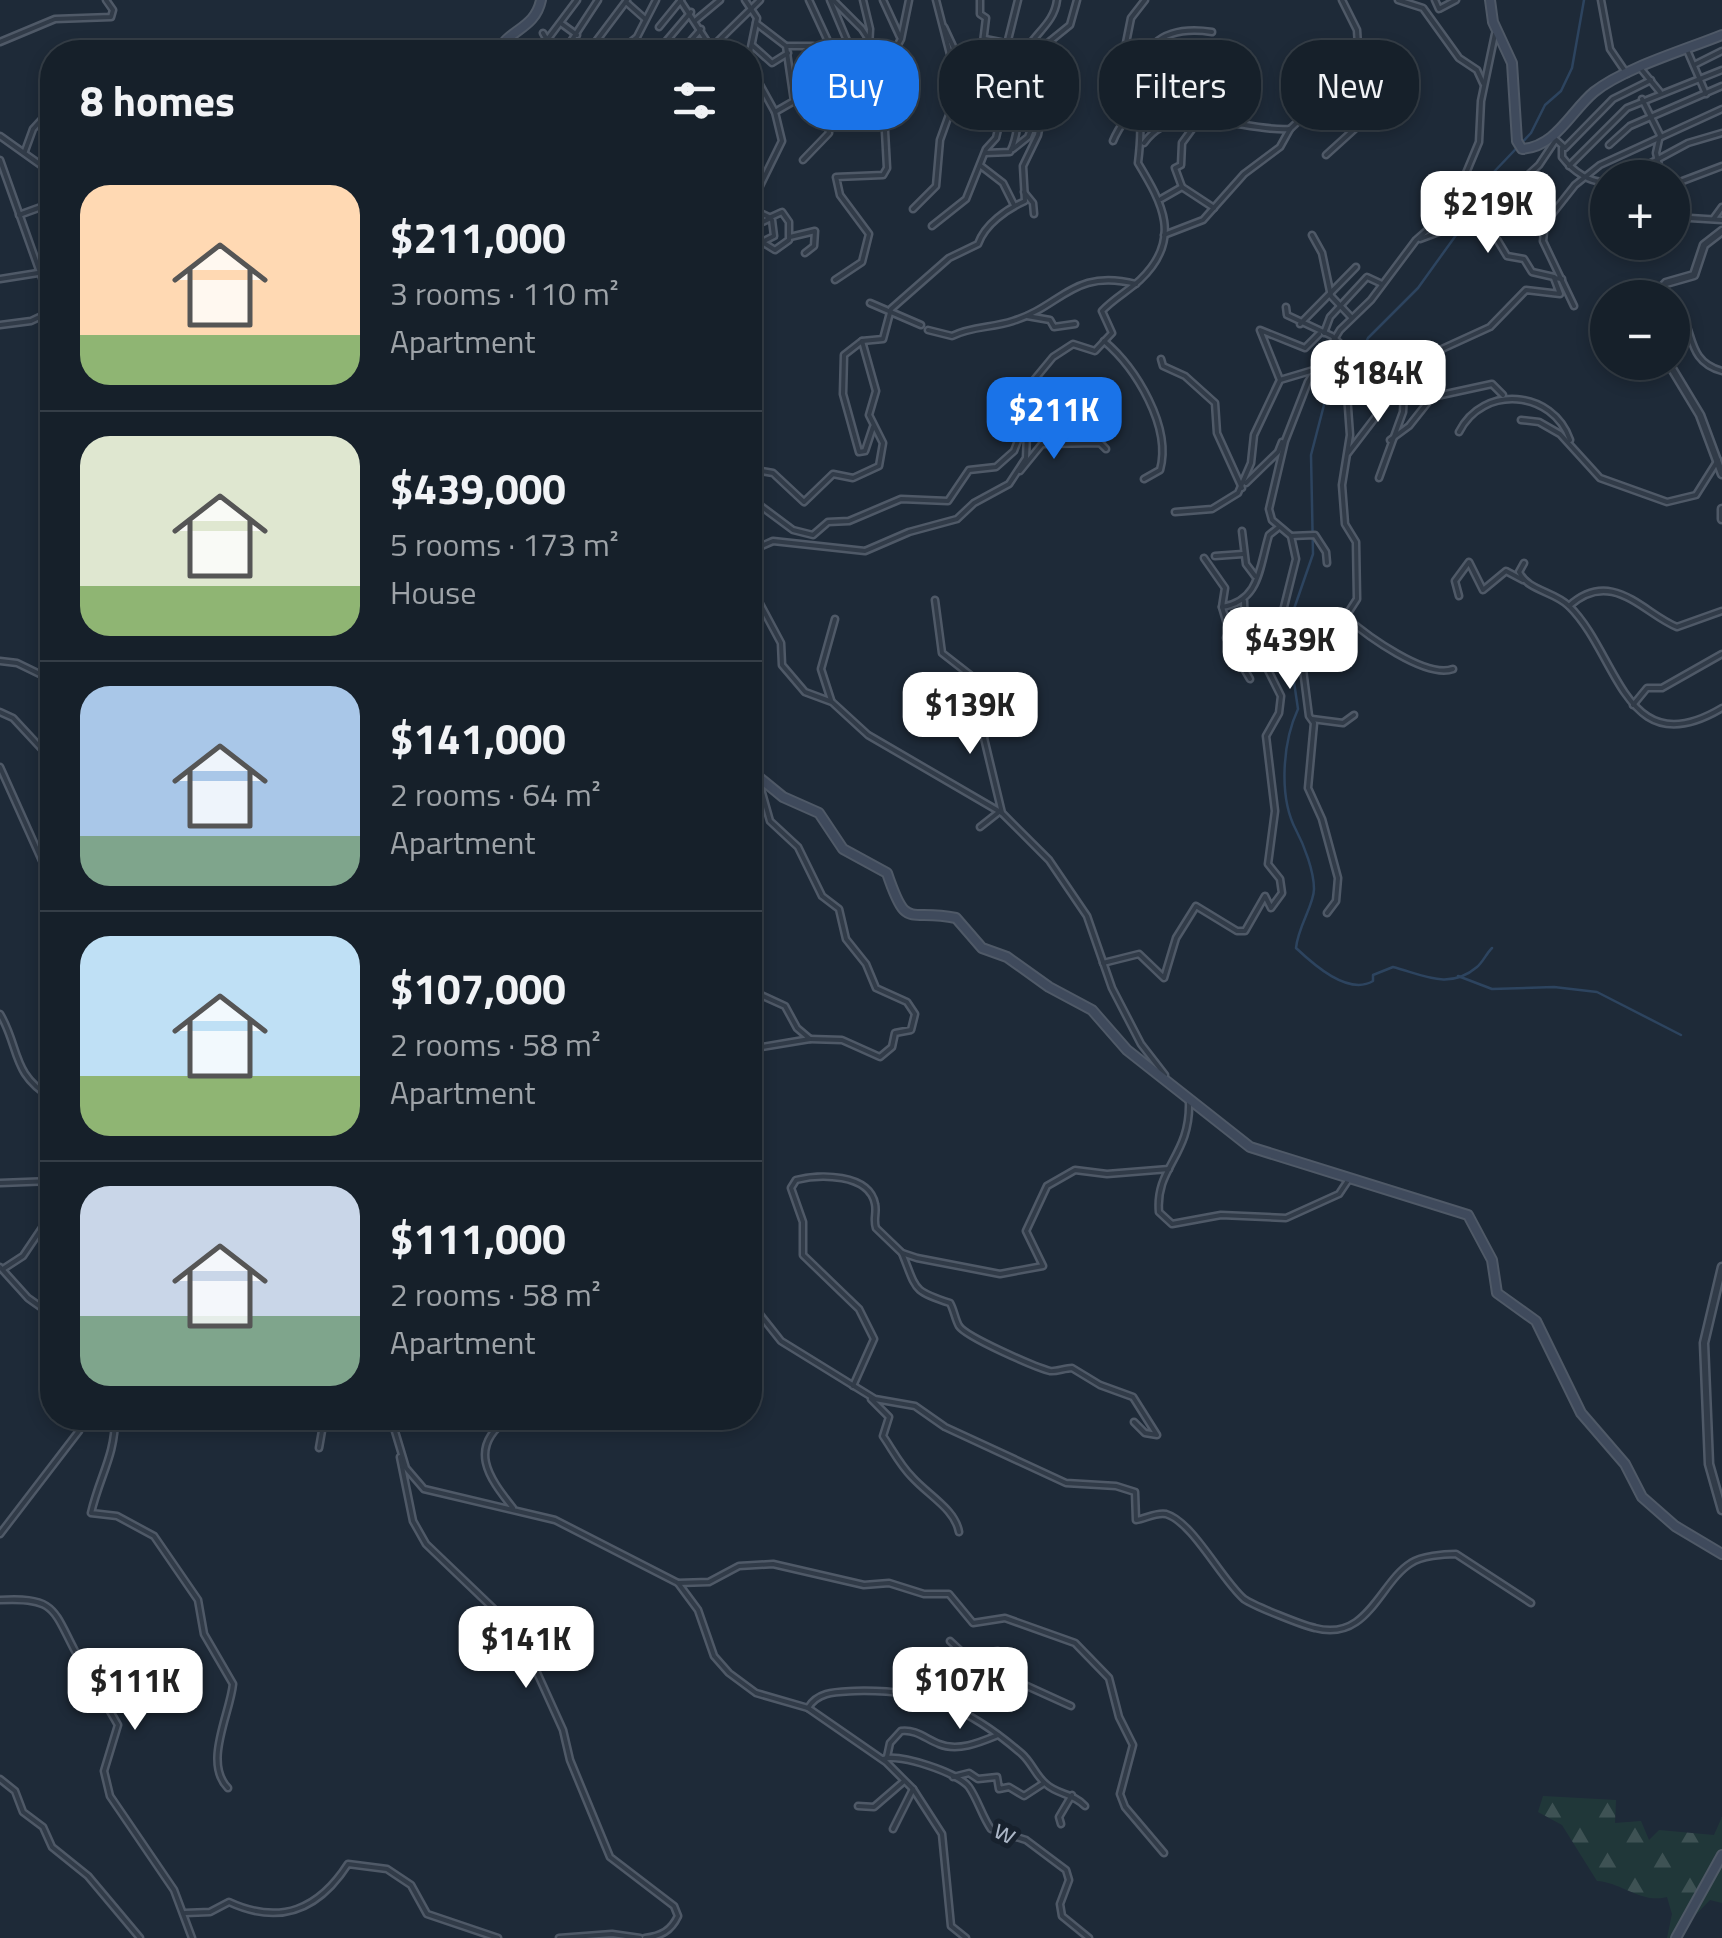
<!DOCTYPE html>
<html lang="en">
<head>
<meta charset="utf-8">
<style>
  :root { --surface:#16202a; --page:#1f2832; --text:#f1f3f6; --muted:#9ea3a8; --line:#353e47; --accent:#1a73e8 }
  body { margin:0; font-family:"Titillium Web",sans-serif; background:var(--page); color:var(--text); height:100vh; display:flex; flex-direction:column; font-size:38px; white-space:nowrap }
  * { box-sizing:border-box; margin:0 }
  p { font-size:32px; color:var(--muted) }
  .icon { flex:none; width:55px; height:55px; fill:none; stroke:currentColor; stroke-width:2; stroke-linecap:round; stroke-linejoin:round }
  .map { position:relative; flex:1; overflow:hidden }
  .panel { position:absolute; left:40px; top:40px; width:722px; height:1390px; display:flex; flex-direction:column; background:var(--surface); border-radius:40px; box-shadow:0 5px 15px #0003,0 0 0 2px var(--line) }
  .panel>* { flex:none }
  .hud { position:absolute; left:792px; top:40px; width:778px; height:90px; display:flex; gap:20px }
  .fabs { position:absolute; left:1590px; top:160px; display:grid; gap:20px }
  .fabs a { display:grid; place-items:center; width:100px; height:100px; border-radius:50%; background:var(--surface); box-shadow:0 5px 15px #0003,0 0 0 2px var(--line); font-size:50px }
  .price { position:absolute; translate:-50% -85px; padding:0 22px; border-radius:20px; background:#fff; color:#222; font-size:32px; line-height:65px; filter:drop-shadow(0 2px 5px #0008) }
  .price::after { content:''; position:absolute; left:50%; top:60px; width:30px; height:22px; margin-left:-15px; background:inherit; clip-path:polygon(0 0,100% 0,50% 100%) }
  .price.current { background:var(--accent); color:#fff }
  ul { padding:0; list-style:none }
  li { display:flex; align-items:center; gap:30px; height:250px; padding:0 40px }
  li+li { border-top:2px solid var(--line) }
  li span { display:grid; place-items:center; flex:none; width:280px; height:200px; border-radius:30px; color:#555 }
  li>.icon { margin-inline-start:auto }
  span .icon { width:120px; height:120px; fill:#fffc; stroke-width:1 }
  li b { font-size:42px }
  h2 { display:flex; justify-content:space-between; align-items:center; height:120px; padding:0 40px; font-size:42px }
  .tag { padding:0 35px; border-radius:40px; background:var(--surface); box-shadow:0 5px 15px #0003,0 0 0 2px var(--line); font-size:35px; line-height:90px }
  .tag.current { background:var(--accent); color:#fff }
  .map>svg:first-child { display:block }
</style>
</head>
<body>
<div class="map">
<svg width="1722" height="1938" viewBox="0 0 1722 1938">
  <defs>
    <pattern id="forest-firs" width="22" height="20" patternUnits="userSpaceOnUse" patternTransform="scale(2.5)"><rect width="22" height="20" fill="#203739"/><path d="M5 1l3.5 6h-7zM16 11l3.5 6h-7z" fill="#3e5254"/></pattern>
  </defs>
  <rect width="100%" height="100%" fill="#1e2a38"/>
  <path fill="url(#forest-firs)" d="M1543 1796 1616 1800 1615 1823 1641 1821 1649 1840 1659 1830 1714 1835 1722 1817V1903L1710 1900 1673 1938H1667L1672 1914 1667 1897C1641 1904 1621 1882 1597 1881L1562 1825 1538 1812Z"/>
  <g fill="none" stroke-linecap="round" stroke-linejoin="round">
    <g stroke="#2d445f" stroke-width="2.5">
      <path d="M1492 948C1486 954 1483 962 1477 967 1449 991 1421 974 1393 967L1373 975V981C1348 996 1313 964 1296 948 1298 926 1314 905 1314 889 1314 871 1304 845 1296 830 1278 796 1283 741 1298 709L1294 682 1284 661 1286 632 1313 554 1311 455 1325 401 1336 381 1353 370 1368 338 1418 288 1459 231 1471 196 1531 133 1545 105 1561 91 1572 68 1584 0"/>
      <polyline points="1458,976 1492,989 1554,987 1597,992 1681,1035"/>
    </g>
    <defs>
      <g id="minor">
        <polyline points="680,0 710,46"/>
        <polyline points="745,0 757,18 750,52"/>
        <polyline points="830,0 851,50 847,66"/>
        <polyline points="833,0 862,29 881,58 887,168 883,175 836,177 840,195 869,234 862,262 835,280"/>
        <polyline points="863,0 870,29 868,68"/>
        <polyline points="883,0 900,37"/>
        <polyline points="980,0 980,14 986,18 982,51"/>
        <polyline points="1398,0 1423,8 1459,58 1477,70 1483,83"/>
        <polyline points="1435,0 1439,9 1456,0"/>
        <polyline points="1601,0 1610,49 1627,74"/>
        <polyline points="626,2 644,18"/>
        <polyline points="696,20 720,0"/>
        <polyline points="562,24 577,35"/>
        <polyline points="659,27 681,0"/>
        <polyline points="944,27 965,72 962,85"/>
        <polyline points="543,33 547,40 577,0"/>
        <polyline points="985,39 1005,43"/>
        <polyline points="0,42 55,19 111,17 113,10 106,0"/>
        <polyline points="753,46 772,63 788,53"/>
        <polyline points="788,46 813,46 814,57 882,68"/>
        <polyline points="609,49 614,52"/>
        <polyline points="1687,50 1706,94"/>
        <polyline points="564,52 598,0"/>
        <polyline points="588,52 627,0"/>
        <polyline points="619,52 637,37 656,0"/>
        <polyline points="657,52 691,12"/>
        <polyline points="681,52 701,29"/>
        <polyline points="707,52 760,0"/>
        <polyline points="1001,60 1020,65"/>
        <polyline points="1694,65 1722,51"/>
        <polyline points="1641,69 1660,92"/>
        <polyline points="882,74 901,39 909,0"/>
        <polyline points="999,75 1005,79 999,95"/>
        <polyline points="750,78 759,83 775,112"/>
        <polyline points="750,97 759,100"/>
        <polyline points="1642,99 1660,135 1656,153 1662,178"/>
        <polyline points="953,103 964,106 962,85 954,76"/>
        <polyline points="964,106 976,112 981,108 981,90 996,88"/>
        <polyline points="750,115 757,117"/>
        <polyline points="0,136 52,173"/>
        <polyline points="1552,136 1565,148 1613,99 1651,80"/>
        <path d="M1113 141C1120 123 1134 110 1141 93 1146 83 1143 72 1145 61 1153 31 1186 28 1212 32"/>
        <path d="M1144 143C1176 97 1246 133 1290 129"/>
        <polyline points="1609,145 1630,126 1722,86"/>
        <path d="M1562 148V157C1572 170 1591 185 1608 181"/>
        <polyline points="1013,149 1028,137 1036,117"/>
        <polyline points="25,151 33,129 44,117 52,123"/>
        <path d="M985 153 1010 152C1024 125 1014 90 1022 60 1029 36 1054 26 1057 0"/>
        <polyline points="1326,155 1358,126 1361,97 1357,77 1331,56"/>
        <polyline points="0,160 52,306"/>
        <polyline points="803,160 829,133 822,87 833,52 809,0"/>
        <polyline points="981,166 1003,183 1014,205"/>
        <polyline points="1569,166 1627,108 1722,70"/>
        <polyline points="1623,178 1688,143 1722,133"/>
        <polyline points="1672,185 1722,166"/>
        <polyline points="1182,187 1214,208"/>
        <polyline points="1024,192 1033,203 1034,214"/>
        <polyline points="1161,199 1182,187 1175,168 1181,165 1182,143 1198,121"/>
        <polyline points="913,209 936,186 940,140 954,101 954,70 936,0"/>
        <polyline points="19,215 52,203"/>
        <polyline points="771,217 782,212 789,222 789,240 775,250 762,242 774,236 772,220"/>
        <polyline points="1690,218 1722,220"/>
        <polyline points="1714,218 1722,207"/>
        <polyline points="932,226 966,199 986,149 996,138 1003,108 996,88 1018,0"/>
        <polyline points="750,228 771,218 754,210 756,194 782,141 775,112 794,101 786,46 756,23"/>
        <polyline points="1492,231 1500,201 1539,165 1555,141"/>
        <polyline points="1164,235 1203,220 1244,174 1280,147 1290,129 1310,110 1330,58 1328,48 1358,46 1357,30 1342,0"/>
        <polyline points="1312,235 1322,253 1331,296 1351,317"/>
        <polyline points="790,237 815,231 814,246 805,253"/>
        <polyline points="1420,239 1468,221 1492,231 1507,256 1524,259 1532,272 1554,277"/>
        <polyline points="0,279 38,273"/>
        <polyline points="870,303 921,325"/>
        <polyline points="1574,306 1543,241 1545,223 1575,185 1600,165 1722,109"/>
        <path d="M1672 308C1698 321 1681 360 1722 371"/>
        <polyline points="1027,316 1050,320 1054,327 1075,324"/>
        <polyline points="1300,324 1356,267"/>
        <polyline points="0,325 31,321 52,311"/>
        <path d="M928 330 952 336C972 326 992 328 1013 321 1062 306 1073 268 1136 284"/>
        <polyline points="1324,333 1330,317 1367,277 1382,284"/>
        <path d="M1104 341C1136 368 1172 427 1160 470L1144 479"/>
        <polyline points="1161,359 1163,366 1185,376 1215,403 1217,433 1242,488"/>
        <polyline points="1280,380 1260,330 1305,348 1319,334"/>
        <polyline points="1055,393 1069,397"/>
        <polyline points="1027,408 1047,401 1062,386"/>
        <polyline points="1521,420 1539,422 1560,434 1600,478 1667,502 1696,495 1718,460"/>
        <path d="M873 427 865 451 859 452 843 394 844 355 862 341 883 339 891 309 949 258 978 244C985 224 1007 209 1025 201L1023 166 1038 135 1048 80 1044 46 1070 25 1077 0"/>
        <path d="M1459 432C1483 384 1553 390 1570 440"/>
        <polyline points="1390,440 1409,426 1432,397 1492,384 1503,395"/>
        <polyline points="1348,453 1420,359 1490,327 1526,290 1560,294 1554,278 1562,279"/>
        <polyline points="750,469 773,473 804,502 833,474 853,478 879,466 883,443 869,415 876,391 862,341"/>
        <polyline points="1020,471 1042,444 1100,443 1106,449"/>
        <polyline points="1379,478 1403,412 1405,374"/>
        <polyline points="1246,483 1278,452 1282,442"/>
        <polyline points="750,498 793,530 813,535 828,522 849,521 901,499 948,501 969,470 996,467 1014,451 1019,438"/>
        <polyline points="1175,512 1212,509 1238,493 1251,463 1254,435 1280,380 1317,369"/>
        <polyline points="1242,531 1246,564 1255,576"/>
        <polyline points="1291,536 1315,535 1326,552 1327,563"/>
        <path d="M750 551 773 541 865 551 909 532 957 519 974 503 1009 484 1026 458 1029 386 1053 357 1073 344 1095 351 1112 333 1102 311C1113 299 1128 291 1140 280 1183 239 1162 203 1138 163 1143 122 1142 104 1121 68L1131 18 1145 0"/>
        <polyline points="1215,556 1243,554"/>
        <path d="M1204 558 1225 588 1222 607C1260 601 1259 568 1269 535L1279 527"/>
        <path d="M1524 563 1519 572C1528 591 1554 591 1569 606 1619 655 1625 766 1722 708"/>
        <polyline points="750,585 781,643 782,665 805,692 832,702 868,735 1002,813 1049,860 1087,916 1112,988 1141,1044 1165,1075"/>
        <polyline points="1459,596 1455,581 1469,562 1483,590 1506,571 1523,580"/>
        <polyline points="935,600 942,653 992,692 994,702 984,738 1002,813"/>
        <polyline points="1244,601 1245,636"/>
        <path d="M1569 606C1612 567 1644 614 1677 627L1722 611"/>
        <polyline points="1222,607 1229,631 1226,638 1250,679"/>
        <path d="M1347 618C1366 635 1426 679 1453 669"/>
        <polyline points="1275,626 1305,645 1335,633 1357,599 1356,542 1345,524 1342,485 1350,435 1347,394 1362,364 1332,336 1287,315 1286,307"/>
        <polyline points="1300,646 1309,716 1314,723 1308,788 1322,819 1338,878 1336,901 1327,913"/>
        <polyline points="0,661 17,663 52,680"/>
        <polyline points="831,700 821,669 835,619"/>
        <polyline points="1633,705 1647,688 1662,688 1722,654"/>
        <polyline points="0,712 13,718 52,760"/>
        <polyline points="1312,719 1343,723 1354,715"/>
        <polyline points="0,767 52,883"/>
        <polyline points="759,782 770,821 798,847 822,896 839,909 846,939 866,964 876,988 907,1002 915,1014 911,1030 895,1033 892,1047 880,1057 842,1040 810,1039"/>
        <polyline points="980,827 999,812"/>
        <polyline points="1103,963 1139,954 1164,978 1176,938 1196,906 1237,931 1245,931 1265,896 1271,908 1282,893 1280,879 1268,864 1275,811 1266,736 1279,713 1281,696 1260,654 1282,615 1296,559 1291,536 1272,520 1269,509 1285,441 1308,382 1340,330 1371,300 1416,240 1451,209 1479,142 1481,101 1495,34"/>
        <polyline points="750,990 785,1006 797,1028 810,1039 750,1049"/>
        <path d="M0 1014C20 1048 11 1074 52 1098"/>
        <path d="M1189 1101C1191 1156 1155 1167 1159 1212L1172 1224 1221 1215 1286 1218 1339 1194 1349 1179"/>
        <polyline points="0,1183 52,1181"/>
        <path d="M902 1253C917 1290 912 1291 950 1303 954 1310 955 1319 959 1326 966 1337 1035 1367 1050 1371 1056 1372 1065 1368 1072 1368L1100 1385 1133 1397 1157 1435 1145 1433 1134 1422"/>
        <polyline points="0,1267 28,1298 52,1315"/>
        <polyline points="3,1269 23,1256 52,1213"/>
        <path d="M750 1302 781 1341 875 1399 915 1406 945 1427 1066 1483 1116 1486 1135 1492 1136 1520C1145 1519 1156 1512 1166 1514 1193 1522 1221 1579 1244 1599 1254 1606 1302 1625 1315 1628 1368 1642 1379 1583 1411 1563 1421 1556 1444 1554 1456 1554L1531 1603"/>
        <path d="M853 1386 874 1339 859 1309 803 1255V1222L791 1188 796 1180C819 1174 869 1173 875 1204 877 1213 873 1219 876 1228L902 1253 917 1258 1000 1274 1043 1266 1026 1231 1047 1186 1075 1170 1107 1174 1169 1169"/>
        <path d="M871 1399 889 1417 883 1436C892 1449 900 1465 912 1477 928 1495 955 1509 959 1532"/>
        <path d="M115 1418C115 1456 100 1475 91 1513L117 1516 154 1536 198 1600 204 1634 233 1684C230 1714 203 1763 228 1788"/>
        <polyline points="391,1418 406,1468 424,1489 555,1520 678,1583 698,1610 714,1656 729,1673 756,1693 808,1708 886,1762 913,1789 942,1834 951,1926 966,1938"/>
        <path d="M509 1418C467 1447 488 1477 513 1508"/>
        <polyline points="319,1448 323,1425 332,1418"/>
        <path d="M400 1457 413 1521 426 1544 496 1611 534 1666 563 1730 570 1760 610 1857 674 1906 678 1916C671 1931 661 1936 645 1938"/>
        <polyline points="0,1534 79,1431 79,1418"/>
        <polyline points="678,1583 709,1582 739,1566 773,1564 864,1585 889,1583 924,1594 949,1594 973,1623 1005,1618 1075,1643 1109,1678 1119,1717 1133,1745 1120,1794 1125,1807 1164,1853"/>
        <path d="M0 1600C55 1597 53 1609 75 1651 88 1676 104 1700 118 1725L104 1771 110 1796 174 1890 192 1938"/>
        <polyline points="950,1641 965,1655 998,1651 1018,1680"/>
        <polyline points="992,1670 1071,1706"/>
        <path d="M808 1708C818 1691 837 1692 855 1691 926 1689 969 1708 1022 1754 1032 1763 1036 1776 1046 1784 1058 1795 1073 1793 1085 1806"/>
        <path d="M887 1757 890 1743 901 1731C916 1729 926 1739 939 1744 958 1752 981 1742 998 1735"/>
        <path d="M883 1759C899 1753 959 1773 969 1787 978 1800 982 1816 991 1829L1026 1840 1066 1870 1069 1880 1060 1904 1062 1916 1089 1938"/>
        <polyline points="953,1777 969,1773 978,1779 997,1777 999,1789 1009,1787 1024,1796 1044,1783"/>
        <polyline points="0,1779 15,1791 23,1812 43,1827 52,1847 88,1876 140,1938"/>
        <polyline points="858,1806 874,1807 903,1782"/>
        <polyline points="1061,1824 1059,1817 1072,1795"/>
        <polyline points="893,1829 913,1789"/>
        <path d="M185 1913 210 1912 229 1902C281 1926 319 1909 348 1864L387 1869 411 1885 427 1914 498 1938"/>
        <polyline points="559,1938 612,1934 640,1938"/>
      </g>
      <g id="tertiary">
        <polyline points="1652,298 1666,283 1694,275 1704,245 1722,231"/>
        <polyline points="1668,362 1700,415 1722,474"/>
        <polyline points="1722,509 1722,519"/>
        <polyline points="1722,1267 1704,1343 1709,1464 1722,1510"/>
      </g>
      <g id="secondary">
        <path d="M1490 0 1493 22 1512 63 1517 141 1522 149C1556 147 1571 111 1594 92 1624 68 1685 50 1722 35"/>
        <path d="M497 52C509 29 535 29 541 0"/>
        <path d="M750 770 783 797 819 813 843 849 887 873C907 932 907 908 956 918L982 948 1007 957 1049 987 1092 1010 1127 1050 1250 1147 1468 1215 1492 1260 1497 1293 1536 1321 1581 1413 1625 1464 1642 1497 1675 1526 1722 1554"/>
        <polyline points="1676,1938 1722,1855"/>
      </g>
    </defs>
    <use href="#minor" stroke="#4f5967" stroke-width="9"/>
    <use href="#tertiary" stroke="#4f5967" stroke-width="11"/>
    <use href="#secondary" stroke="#4f5967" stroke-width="12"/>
    <use href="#minor" stroke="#313b48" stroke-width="4"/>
    <use href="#tertiary" stroke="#313b48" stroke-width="6"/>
    <use href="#secondary" stroke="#3f4a5c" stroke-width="8"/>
  </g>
  <g text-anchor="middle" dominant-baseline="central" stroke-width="10" stroke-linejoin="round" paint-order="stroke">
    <g font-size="28" fill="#abb6c6" stroke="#17212d">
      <text transform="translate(1006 1831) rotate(26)">w</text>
    </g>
  </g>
</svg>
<div class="fabs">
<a>+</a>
<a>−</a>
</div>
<b class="price" style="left:1488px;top:256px">$219K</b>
<b class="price" style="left:1378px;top:425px">$184K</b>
<b class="price current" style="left:1054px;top:462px">$211K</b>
<b class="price" style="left:1290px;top:692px">$439K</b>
<b class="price" style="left:970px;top:757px">$139K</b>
<b class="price" style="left:526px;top:1691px">$141K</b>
<b class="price" style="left:960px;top:1732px">$107K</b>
<b class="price" style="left:135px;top:1733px">$111K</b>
<div class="hud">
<a class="tag current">Buy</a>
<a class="tag">Rent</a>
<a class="tag">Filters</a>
<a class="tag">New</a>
</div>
<section class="panel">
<h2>8 homes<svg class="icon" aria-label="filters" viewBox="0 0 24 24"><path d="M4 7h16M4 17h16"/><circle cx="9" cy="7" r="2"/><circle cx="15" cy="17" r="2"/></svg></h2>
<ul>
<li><span style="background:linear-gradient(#ffd9b3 75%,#8fb573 0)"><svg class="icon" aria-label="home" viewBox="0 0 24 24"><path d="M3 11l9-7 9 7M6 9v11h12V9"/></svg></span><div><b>$211,000</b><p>3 rooms · 110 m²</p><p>Apartment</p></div></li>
<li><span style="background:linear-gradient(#dfe7d0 75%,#8fb573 0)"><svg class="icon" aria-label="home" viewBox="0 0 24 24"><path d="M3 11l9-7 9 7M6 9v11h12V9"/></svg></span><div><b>$439,000</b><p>5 rooms · 173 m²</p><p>House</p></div></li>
<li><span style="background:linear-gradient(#a9c7e8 75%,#7fa58c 0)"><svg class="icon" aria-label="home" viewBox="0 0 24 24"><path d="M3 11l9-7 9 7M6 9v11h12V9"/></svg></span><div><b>$141,000</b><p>2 rooms · 64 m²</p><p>Apartment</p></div></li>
<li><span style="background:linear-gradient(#bfe0f5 70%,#8fb573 0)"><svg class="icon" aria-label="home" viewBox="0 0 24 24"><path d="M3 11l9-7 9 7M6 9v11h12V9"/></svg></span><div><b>$107,000</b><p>2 rooms · 58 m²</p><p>Apartment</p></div></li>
<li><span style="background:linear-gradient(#c9d6e8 65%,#7fa58c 0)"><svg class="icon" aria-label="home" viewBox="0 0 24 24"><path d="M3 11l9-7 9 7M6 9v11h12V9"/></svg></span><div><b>$111,000</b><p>2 rooms · 58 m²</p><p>Apartment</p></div></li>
</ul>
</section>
</div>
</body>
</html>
